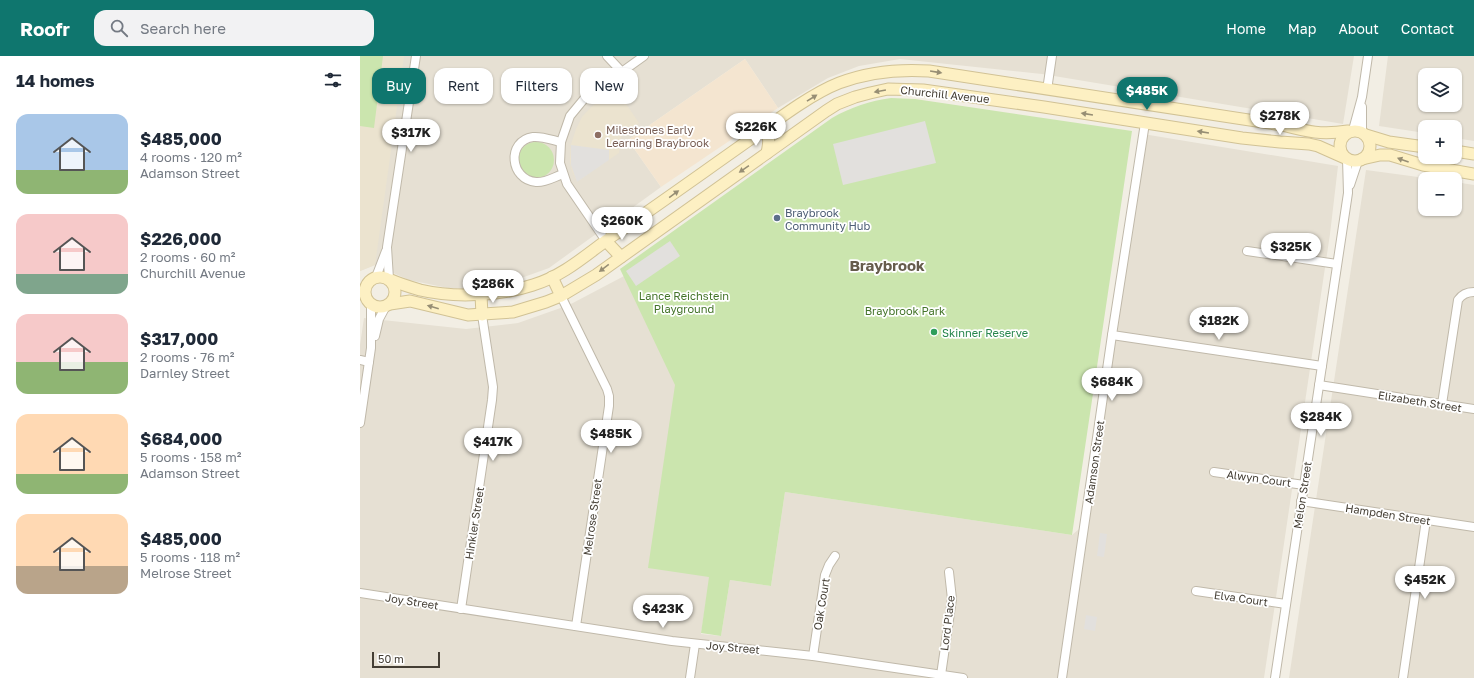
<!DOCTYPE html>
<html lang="en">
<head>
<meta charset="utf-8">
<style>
  :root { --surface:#fff; --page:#f2f2f3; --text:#1f2937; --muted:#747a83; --accent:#0f766e }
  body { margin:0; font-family:"Golos Text",sans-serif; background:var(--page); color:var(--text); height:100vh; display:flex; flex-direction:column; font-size:15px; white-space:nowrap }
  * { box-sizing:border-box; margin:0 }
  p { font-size:13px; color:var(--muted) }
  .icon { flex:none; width:22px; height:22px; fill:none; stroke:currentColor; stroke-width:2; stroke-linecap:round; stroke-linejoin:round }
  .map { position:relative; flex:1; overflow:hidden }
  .side { display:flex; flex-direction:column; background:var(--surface); width:360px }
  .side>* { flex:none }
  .top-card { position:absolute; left:12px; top:12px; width:380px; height:36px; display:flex; gap:8px }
  .fabs { position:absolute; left:1058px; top:12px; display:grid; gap:8px }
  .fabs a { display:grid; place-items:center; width:44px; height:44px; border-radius:8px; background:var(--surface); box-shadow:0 1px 3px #0004; font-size:20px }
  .scale { position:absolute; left:12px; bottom:10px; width:68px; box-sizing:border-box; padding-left:4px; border:2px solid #443e34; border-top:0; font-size:11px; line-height:14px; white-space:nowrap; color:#443e34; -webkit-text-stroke:3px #fff; paint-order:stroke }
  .price { position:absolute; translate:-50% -34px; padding:0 9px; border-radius:14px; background:#fff; color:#222; font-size:13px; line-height:26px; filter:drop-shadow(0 1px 2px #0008) }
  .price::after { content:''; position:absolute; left:50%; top:24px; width:12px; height:9px; margin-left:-6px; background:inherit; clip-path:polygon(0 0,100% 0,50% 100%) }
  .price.selected { background:var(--accent); color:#fff }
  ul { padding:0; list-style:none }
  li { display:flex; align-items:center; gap:12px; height:100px; padding:0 16px }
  li span { display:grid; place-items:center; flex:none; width:112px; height:80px; border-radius:12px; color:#555 }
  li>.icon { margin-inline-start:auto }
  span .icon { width:48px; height:48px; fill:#fffc; stroke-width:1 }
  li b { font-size:17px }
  h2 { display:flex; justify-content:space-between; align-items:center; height:48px; padding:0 16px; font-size:17px }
  .chip { padding:0 14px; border-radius:12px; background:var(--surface); box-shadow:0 1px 3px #0004; font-size:14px; line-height:36px }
  .chip.selected { background:var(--accent); color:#fff }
  header { display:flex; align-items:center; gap:24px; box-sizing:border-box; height:56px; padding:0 20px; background:var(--accent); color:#fff }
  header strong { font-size:19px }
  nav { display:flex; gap:22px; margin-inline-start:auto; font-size:14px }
  .search { width:280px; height:36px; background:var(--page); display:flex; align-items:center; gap:10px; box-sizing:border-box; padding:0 14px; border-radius:12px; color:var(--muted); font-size:15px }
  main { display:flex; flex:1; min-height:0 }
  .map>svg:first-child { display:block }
</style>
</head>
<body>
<header>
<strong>Roofr</strong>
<div class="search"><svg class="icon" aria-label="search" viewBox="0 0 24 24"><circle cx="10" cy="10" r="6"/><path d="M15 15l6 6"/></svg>Search here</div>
<nav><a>Home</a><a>Map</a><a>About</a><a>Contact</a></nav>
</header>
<main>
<section class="side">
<h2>14 homes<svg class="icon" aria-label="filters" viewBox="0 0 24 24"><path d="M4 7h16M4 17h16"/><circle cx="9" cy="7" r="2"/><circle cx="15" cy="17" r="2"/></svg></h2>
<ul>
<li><span style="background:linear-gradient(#a9c7e8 70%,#8fb573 0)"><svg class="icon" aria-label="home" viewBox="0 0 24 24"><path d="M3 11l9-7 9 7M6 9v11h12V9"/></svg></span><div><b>$485,000</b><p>4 rooms · 120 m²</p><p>Adamson Street</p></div></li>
<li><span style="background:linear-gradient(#f6c9c9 75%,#7fa58c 0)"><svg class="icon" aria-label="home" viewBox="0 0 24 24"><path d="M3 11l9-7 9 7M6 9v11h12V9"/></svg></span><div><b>$226,000</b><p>2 rooms · 60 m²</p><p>Churchill Avenue</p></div></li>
<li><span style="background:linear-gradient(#f6c9c9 60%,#8fb573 0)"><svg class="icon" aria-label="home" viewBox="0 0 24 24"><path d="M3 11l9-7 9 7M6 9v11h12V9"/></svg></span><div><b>$317,000</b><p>2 rooms · 76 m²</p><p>Darnley Street</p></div></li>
<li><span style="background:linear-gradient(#ffd9b3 75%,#8fb573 0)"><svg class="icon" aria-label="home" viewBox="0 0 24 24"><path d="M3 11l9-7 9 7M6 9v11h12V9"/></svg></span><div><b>$684,000</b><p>5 rooms · 158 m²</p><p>Adamson Street</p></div></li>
<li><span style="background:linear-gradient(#ffd9b3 65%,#b9a48a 0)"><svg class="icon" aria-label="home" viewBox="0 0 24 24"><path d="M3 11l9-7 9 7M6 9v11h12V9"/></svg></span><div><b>$485,000</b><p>5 rooms · 118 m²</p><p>Melrose Street</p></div></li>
</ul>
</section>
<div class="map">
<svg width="1114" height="622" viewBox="0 0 1114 622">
  <rect width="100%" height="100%" fill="#f2eee4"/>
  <g fill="#e6e0d3" fill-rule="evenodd">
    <polygon points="0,0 994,0 983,68 682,18 540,3 499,10 468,22 418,52 385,3 268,84 301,131 189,212 153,225 115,233 88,232 49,224 15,209 0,215"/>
    <path d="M1028 0H1114V85L1095 82V71H1065V77L1019 70ZM1065 19H1095V49H1065Z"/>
    <polygon points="783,78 978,110 970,178 904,622 0,622 0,289 4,262 106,273 158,267 209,249 266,219 323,332 350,519 341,578 361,580 370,524 411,530 425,436 712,479 725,468"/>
    <polygon points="1006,114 1073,123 1065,123 1065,153 1095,153 1095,126 1114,129 1114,622 929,622"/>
  </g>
  <polygon fill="#f4e5d0" points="385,3 418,52 301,131 268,84"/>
  <g fill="#ebe3cf">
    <polygon points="0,0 44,0 15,209 0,215"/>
    <polygon points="256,33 279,67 261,80 259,97 217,126 212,115 210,105 211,88 216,73 222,61 231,51"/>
  </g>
  <g fill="#cbe5ae">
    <polygon points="0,0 23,0 14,72 0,70"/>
    <path d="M531 42 555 43 772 75 712 479 425 436 411 530 370 524 361 580 341 577 349 521 288 512 315 329 260 213 472 62C491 51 510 45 531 42Z"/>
    <circle cx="176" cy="104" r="18"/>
  </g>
  <g fill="#e2e0dd">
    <polygon points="565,65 576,107 483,129 473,88"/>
    <polygon points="211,89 249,94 249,104 217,126 211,109"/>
    <polygon points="310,185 320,200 276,230 266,215"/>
    <polygon points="740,477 747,478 744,501 737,500"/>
    <polygon points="726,559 737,561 735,575 724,573"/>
  </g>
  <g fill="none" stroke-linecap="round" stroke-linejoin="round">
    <defs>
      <g id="minor">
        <polyline points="247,0 262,16"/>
        <polyline points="687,34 692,0"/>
        <polyline points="1002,51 1002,76"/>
        <polyline points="993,74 1002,41 1008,0"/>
        <path d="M201 86C192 84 182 80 173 81 146 85 150 124 176 126 185 127 194 121 203 118"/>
        <polyline points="990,129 998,105"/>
        <polyline points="246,185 207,128 200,107 201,86 210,60 224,43 284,0"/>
        <polyline points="887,195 977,208"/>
        <polyline points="16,221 26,195"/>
        <polyline points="29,223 27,191 56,0"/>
        <polyline points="201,240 247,333 249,340 249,350 216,570"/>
        <polyline points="752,279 962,310"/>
        <polyline points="15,280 19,263 26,250"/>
        <polyline points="0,304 9,306"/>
        <polyline points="959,329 1114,353"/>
        <path d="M1082 348 1098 244C1102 238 1107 236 1114 236"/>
        <polyline points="0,367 11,292 11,248"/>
        <polyline points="854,416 944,429"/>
        <polyline points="941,445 1114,471"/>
        <polyline points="836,535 926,548"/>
        <polyline points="0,537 312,585 453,600 603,622"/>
        <polyline points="101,553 132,344 133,331 122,259"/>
        <polyline points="453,600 465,519 469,509 475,500"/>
        <polyline points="581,619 592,543 589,516"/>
        <polyline points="330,622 335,588"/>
        <polyline points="702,622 752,279 785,67"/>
        <polyline points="915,622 988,137 987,103"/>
        <polyline points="1043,622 1066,464"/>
      </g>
      <g id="secondary">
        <path d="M405 73C410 82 409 87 407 97"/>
        <circle cx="995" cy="90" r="15"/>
        <polyline points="1006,79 1029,86 1065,91"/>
        <polyline points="1095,95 1114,98"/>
        <polyline points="1002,103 1020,99 1030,99 1063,109 1114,118"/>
        <polyline points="246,185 261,201"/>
        <circle cx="20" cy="236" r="15"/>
        <polyline points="192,221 201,240"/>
        <path d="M31 224C40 228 50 231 60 234 94 242 140 240 173 229 203 220 226 199 251 181 298 149 345 115 392 82 417 64 451 38 479 27 508 16 538 13 569 15L922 69C949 76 961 79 988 75"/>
        <polyline points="121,239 122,259"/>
        <polyline points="30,248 50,245 108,259 153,256 186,246 201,240 236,219 466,55 477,48 495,41 510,37 528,33 563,34 684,51 882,82 920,86 949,88 958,90 985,102"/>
      </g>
    </defs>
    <use href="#minor" stroke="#c0b9aa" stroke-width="10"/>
    <use href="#secondary" stroke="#d1c295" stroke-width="13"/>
    <use href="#minor" stroke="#fff" stroke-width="8"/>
    <use href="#secondary" stroke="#fdf0c3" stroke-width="11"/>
  </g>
  <defs><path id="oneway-solid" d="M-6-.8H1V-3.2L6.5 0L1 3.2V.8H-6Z"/></defs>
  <g fill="#978e74">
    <use href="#oneway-solid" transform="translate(576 16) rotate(9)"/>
    <use href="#oneway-solid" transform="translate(520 35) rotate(170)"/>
    <use href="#oneway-solid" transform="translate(452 42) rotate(-32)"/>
    <use href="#oneway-solid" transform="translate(727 58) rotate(-171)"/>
    <use href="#oneway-solid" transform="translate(843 76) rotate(-171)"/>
    <use href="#oneway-solid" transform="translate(1043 104) rotate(-160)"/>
    <use href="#oneway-solid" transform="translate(384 113) rotate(145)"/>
    <use href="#oneway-solid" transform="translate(314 138) rotate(-36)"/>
    <use href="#oneway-solid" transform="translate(244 212) rotate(143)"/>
    <use href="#oneway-solid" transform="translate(73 251) rotate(-164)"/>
  </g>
  <circle fill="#8d6e63" stroke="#fff" stroke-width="1.5" cx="238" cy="79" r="4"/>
  <circle fill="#5c6f8a" stroke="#fff" stroke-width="1.5" cx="417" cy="162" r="4"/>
  <circle fill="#2e9e5b" stroke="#fff" stroke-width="1.5" cx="574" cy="276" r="4"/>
  <g text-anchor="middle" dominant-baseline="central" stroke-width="3.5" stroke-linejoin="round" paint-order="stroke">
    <g font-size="11" fill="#443e34" stroke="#fff">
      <text transform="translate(585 38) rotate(6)">Churchill Avenue</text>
      <text transform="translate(1060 345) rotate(9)">Elizabeth Street</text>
      <text transform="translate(734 406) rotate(-82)">Adamson Street</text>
      <text transform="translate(899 422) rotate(8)">Alwyn Court</text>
      <text transform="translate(942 439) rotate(-81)">Melon Street</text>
      <text transform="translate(1028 458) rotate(9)">Hampden Street</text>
      <text transform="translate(232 461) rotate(-82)">Melrose Street</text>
      <text transform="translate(114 467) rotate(-81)">Hinkler Street</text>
      <text transform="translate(881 542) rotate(8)">Elva Court</text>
      <text transform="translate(52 545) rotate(9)">Joy Street</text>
      <text transform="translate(461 548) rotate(-81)">Oak Court</text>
      <text transform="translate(587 567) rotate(-83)">Lord Place</text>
      <text transform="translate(373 591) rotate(5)">Joy Street</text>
    </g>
    <g font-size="11" fill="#785e54" stroke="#fff" text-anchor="start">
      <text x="246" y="73">Milestones Early<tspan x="246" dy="13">Learning Braybrook</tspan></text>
    </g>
    <g font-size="11" fill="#4e5e75" stroke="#fff" text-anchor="start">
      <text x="425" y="156">Braybrook<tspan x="425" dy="13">Community Hub</tspan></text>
    </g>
    <g font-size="11" fill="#44742a" stroke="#fff">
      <text x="324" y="239">Lance Reichstein<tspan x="324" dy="13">Playground</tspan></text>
      <text x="545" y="254">Braybrook Park</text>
    </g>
    <g font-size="11" fill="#27864d" stroke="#fff" text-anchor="start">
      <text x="582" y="276">Skinner Reserve</text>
    </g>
    <g font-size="15" font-weight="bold" fill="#665c4c" stroke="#fff">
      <text x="527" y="209">Braybrook</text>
    </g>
  </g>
</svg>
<div class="fabs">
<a><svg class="icon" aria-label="layers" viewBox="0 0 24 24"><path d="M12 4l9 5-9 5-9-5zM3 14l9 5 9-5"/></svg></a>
<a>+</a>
<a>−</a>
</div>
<div class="scale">50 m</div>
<b class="price selected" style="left:787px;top:55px">$485K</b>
<b class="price" style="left:920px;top:80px">$278K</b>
<b class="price" style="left:396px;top:91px">$226K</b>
<b class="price" style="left:51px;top:97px">$317K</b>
<b class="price" style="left:262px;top:185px">$260K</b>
<b class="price" style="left:931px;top:211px">$325K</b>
<b class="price" style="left:133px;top:248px">$286K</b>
<b class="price" style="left:859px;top:285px">$182K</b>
<b class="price" style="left:752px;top:346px">$684K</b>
<b class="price" style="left:961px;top:381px">$284K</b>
<b class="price" style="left:251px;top:398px">$485K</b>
<b class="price" style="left:133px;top:406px">$417K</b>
<b class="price" style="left:1065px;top:544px">$452K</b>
<b class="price" style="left:303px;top:573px">$423K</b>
<div class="top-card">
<a class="chip selected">Buy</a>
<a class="chip">Rent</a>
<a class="chip">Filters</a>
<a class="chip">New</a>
</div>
</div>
</main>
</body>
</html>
